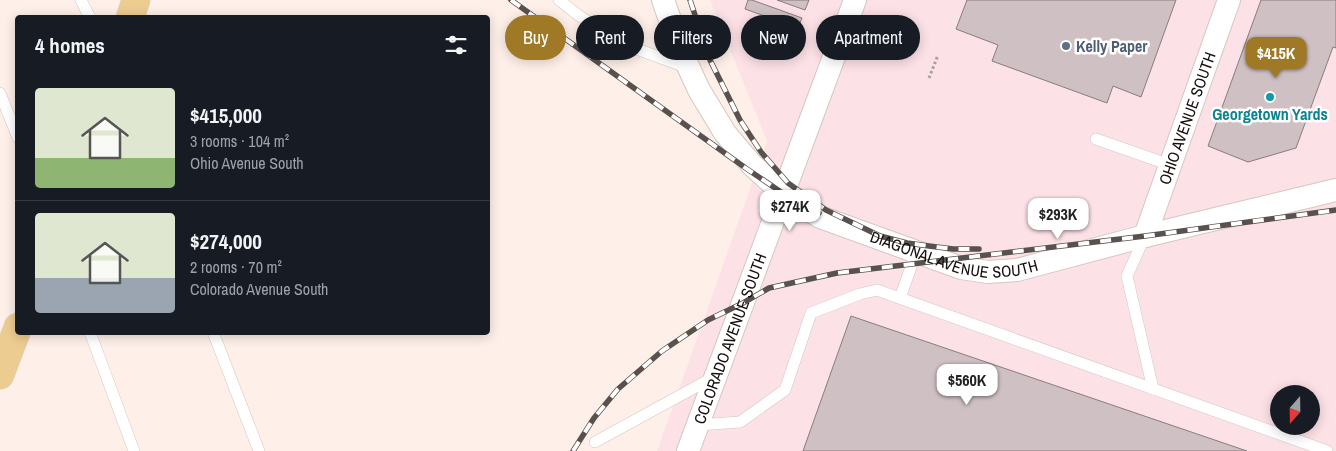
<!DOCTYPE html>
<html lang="en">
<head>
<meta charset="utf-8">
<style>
  :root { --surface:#171b24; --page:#20242c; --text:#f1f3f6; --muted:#9ea1a6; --line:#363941; --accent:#9f7926 }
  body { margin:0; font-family:"Archivo Narrow",sans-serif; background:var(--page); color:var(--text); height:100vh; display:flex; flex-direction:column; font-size:19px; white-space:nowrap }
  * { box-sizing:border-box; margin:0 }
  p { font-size:16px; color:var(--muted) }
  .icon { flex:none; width:28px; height:28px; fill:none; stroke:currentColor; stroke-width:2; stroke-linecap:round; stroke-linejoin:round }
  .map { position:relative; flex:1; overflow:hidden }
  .sheet { position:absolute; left:15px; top:15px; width:475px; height:320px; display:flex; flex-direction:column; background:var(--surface); border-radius:5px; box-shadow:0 2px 12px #0003 }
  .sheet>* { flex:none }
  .hud { position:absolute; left:505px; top:15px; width:475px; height:45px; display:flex; gap:10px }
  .needle { width:32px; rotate:200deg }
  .buttons { position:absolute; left:1270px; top:385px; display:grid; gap:10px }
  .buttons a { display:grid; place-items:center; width:50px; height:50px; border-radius:50%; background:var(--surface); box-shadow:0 2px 12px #0003; font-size:25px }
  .price { position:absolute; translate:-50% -42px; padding:0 11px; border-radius:10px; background:#fff; color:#222; font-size:16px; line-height:32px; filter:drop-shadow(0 1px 2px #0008) }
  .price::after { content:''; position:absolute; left:50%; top:30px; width:15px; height:11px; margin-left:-8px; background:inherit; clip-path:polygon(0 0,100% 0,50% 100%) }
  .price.current { background:var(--accent); color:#fff }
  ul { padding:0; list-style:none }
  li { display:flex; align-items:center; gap:15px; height:125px; padding:0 20px }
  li+li { border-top:1px solid var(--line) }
  li span { display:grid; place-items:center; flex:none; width:140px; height:100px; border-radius:5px; color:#555 }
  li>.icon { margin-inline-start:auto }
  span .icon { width:60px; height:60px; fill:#fffc; stroke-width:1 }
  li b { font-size:21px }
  h2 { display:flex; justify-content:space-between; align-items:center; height:60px; padding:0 20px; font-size:21px }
  .tag { padding:0 18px; border-radius:22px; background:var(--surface); box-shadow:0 2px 12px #0003; font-size:18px; line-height:45px }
  .tag.current { background:var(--accent); color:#fff }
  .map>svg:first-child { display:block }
</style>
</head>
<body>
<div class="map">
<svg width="1336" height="451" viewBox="0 0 1336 451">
  <rect width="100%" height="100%" fill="#fef0e8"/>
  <path fill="#fce1e6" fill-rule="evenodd" d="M710 0H1336V451H657L767 141ZM1279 394H1311V426H1279Z"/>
  <g fill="#cfc0c4" stroke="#8a7b7f">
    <polygon points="748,0 752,0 802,18 798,28 745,9"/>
    <polygon points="777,0 809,0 805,10"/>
    <polygon points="967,0 1176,0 1141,97 1113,86 1107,103 992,61 998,45 956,29"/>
    <polygon points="1261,0 1336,0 1336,48 1333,47 1296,148 1248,162 1208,146"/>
    <polygon points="851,316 1247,451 803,451"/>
  </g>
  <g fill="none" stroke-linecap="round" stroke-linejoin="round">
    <defs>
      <g id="service">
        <polyline points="81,0 90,18"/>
        <polyline points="559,0 578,15 623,44 686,67"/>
        <polyline points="0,93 18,138"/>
        <polyline points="1096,139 1170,165"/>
        <polyline points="1145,236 1127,276 1153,389"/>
        <polyline points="900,298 916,253"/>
        <polyline points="90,332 134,451"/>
        <polyline points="213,332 259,451"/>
        <polyline points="698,425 740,422 785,390 811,313 860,294 877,290 1327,451"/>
        <polyline points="595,442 714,377"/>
      </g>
      <g id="minor">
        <path id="s1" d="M663 0 681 51 699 90 725 133 752 165 784 194 820 217 961 268 988 272 1017 270 1145 236 1336 190"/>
        <path id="s2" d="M1145 236 1229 0"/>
        <path id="s3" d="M688 451 855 0"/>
      </g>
      <g id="primary">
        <polyline points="130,18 136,0"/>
        <polyline points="0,375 18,327"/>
      </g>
    </defs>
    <use href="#service" stroke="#d5c7c0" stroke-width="12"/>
    <use href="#minor" stroke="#d5c7c0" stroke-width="24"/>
    <use href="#primary" stroke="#d5d4d3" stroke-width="29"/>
    <polyline stroke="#a99e99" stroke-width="3" stroke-dasharray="2.5 2.5" stroke-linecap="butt" points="929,78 938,55"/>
    <use href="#service" stroke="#fff" stroke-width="11"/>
    <use href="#minor" stroke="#fff" stroke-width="22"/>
    <use href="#primary" stroke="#edcc91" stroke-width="28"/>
    <defs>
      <g id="rail">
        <polyline points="511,0 747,169 784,194 819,213"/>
        <polyline points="690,0 710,60 740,120 761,152 788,183 826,210 880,236 907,243 929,246 953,249 979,249"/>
        <polyline points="573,451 594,418 618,389 662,351 708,320 743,303 769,288 837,273 1145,236 1336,210"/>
      </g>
    </defs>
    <use href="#rail" stroke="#58514d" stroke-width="5.5"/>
    <use href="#rail" stroke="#fff" stroke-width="4" stroke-dasharray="11" stroke-linecap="butt"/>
  </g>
  <circle fill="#5c6f8a" stroke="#fff" stroke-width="2" cx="1066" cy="46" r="5"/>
  <circle fill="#0f9aa8" stroke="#fff" stroke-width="2" cx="1270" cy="97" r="5"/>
  <g text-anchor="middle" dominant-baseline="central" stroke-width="5" stroke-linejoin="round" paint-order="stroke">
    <g font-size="16" font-weight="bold" fill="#4e5e75" stroke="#fff" text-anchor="start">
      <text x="1076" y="46">Kelly Paper</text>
    </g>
    <g font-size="16" font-weight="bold" fill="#0d838f" stroke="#fff">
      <text x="1270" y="114">Georgetown Yards</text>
    </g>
    <g font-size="16" fill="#140f0d" stroke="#fff">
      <text stroke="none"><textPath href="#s2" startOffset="125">OHIO AVENUE SOUTH</textPath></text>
      <text stroke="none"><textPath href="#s1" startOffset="416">DIAGONAL AVENUE SOUTH</textPath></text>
      <text stroke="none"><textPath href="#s3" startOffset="120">COLORADO AVENUE SOUTH</textPath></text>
    </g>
  </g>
</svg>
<div class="buttons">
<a><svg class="needle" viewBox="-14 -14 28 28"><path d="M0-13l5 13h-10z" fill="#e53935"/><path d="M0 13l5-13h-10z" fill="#9ea1a6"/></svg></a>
</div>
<b class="price current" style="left:1276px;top:79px">$415K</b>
<b class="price" style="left:790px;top:232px">$274K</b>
<b class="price" style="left:1058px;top:240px">$293K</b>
<b class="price" style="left:967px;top:406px">$560K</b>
<div class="hud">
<a class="tag current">Buy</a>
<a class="tag">Rent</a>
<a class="tag">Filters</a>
<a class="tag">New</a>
<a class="tag">Apartment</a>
</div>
<section class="sheet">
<h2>4 homes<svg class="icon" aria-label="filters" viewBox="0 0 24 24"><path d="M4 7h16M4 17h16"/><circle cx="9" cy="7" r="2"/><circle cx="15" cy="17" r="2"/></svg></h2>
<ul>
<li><span style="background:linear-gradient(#dfe7d0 70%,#8fb573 0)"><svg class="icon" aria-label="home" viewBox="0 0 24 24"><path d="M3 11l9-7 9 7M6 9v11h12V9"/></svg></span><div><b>$415,000</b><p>3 rooms · 104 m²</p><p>Ohio Avenue South</p></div></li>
<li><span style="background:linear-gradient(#dfe7d0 65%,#9aa5b1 0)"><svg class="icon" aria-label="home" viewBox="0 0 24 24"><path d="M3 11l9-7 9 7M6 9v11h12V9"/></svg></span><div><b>$274,000</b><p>2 rooms · 70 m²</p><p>Colorado Avenue South</p></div></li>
</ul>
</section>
</div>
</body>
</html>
